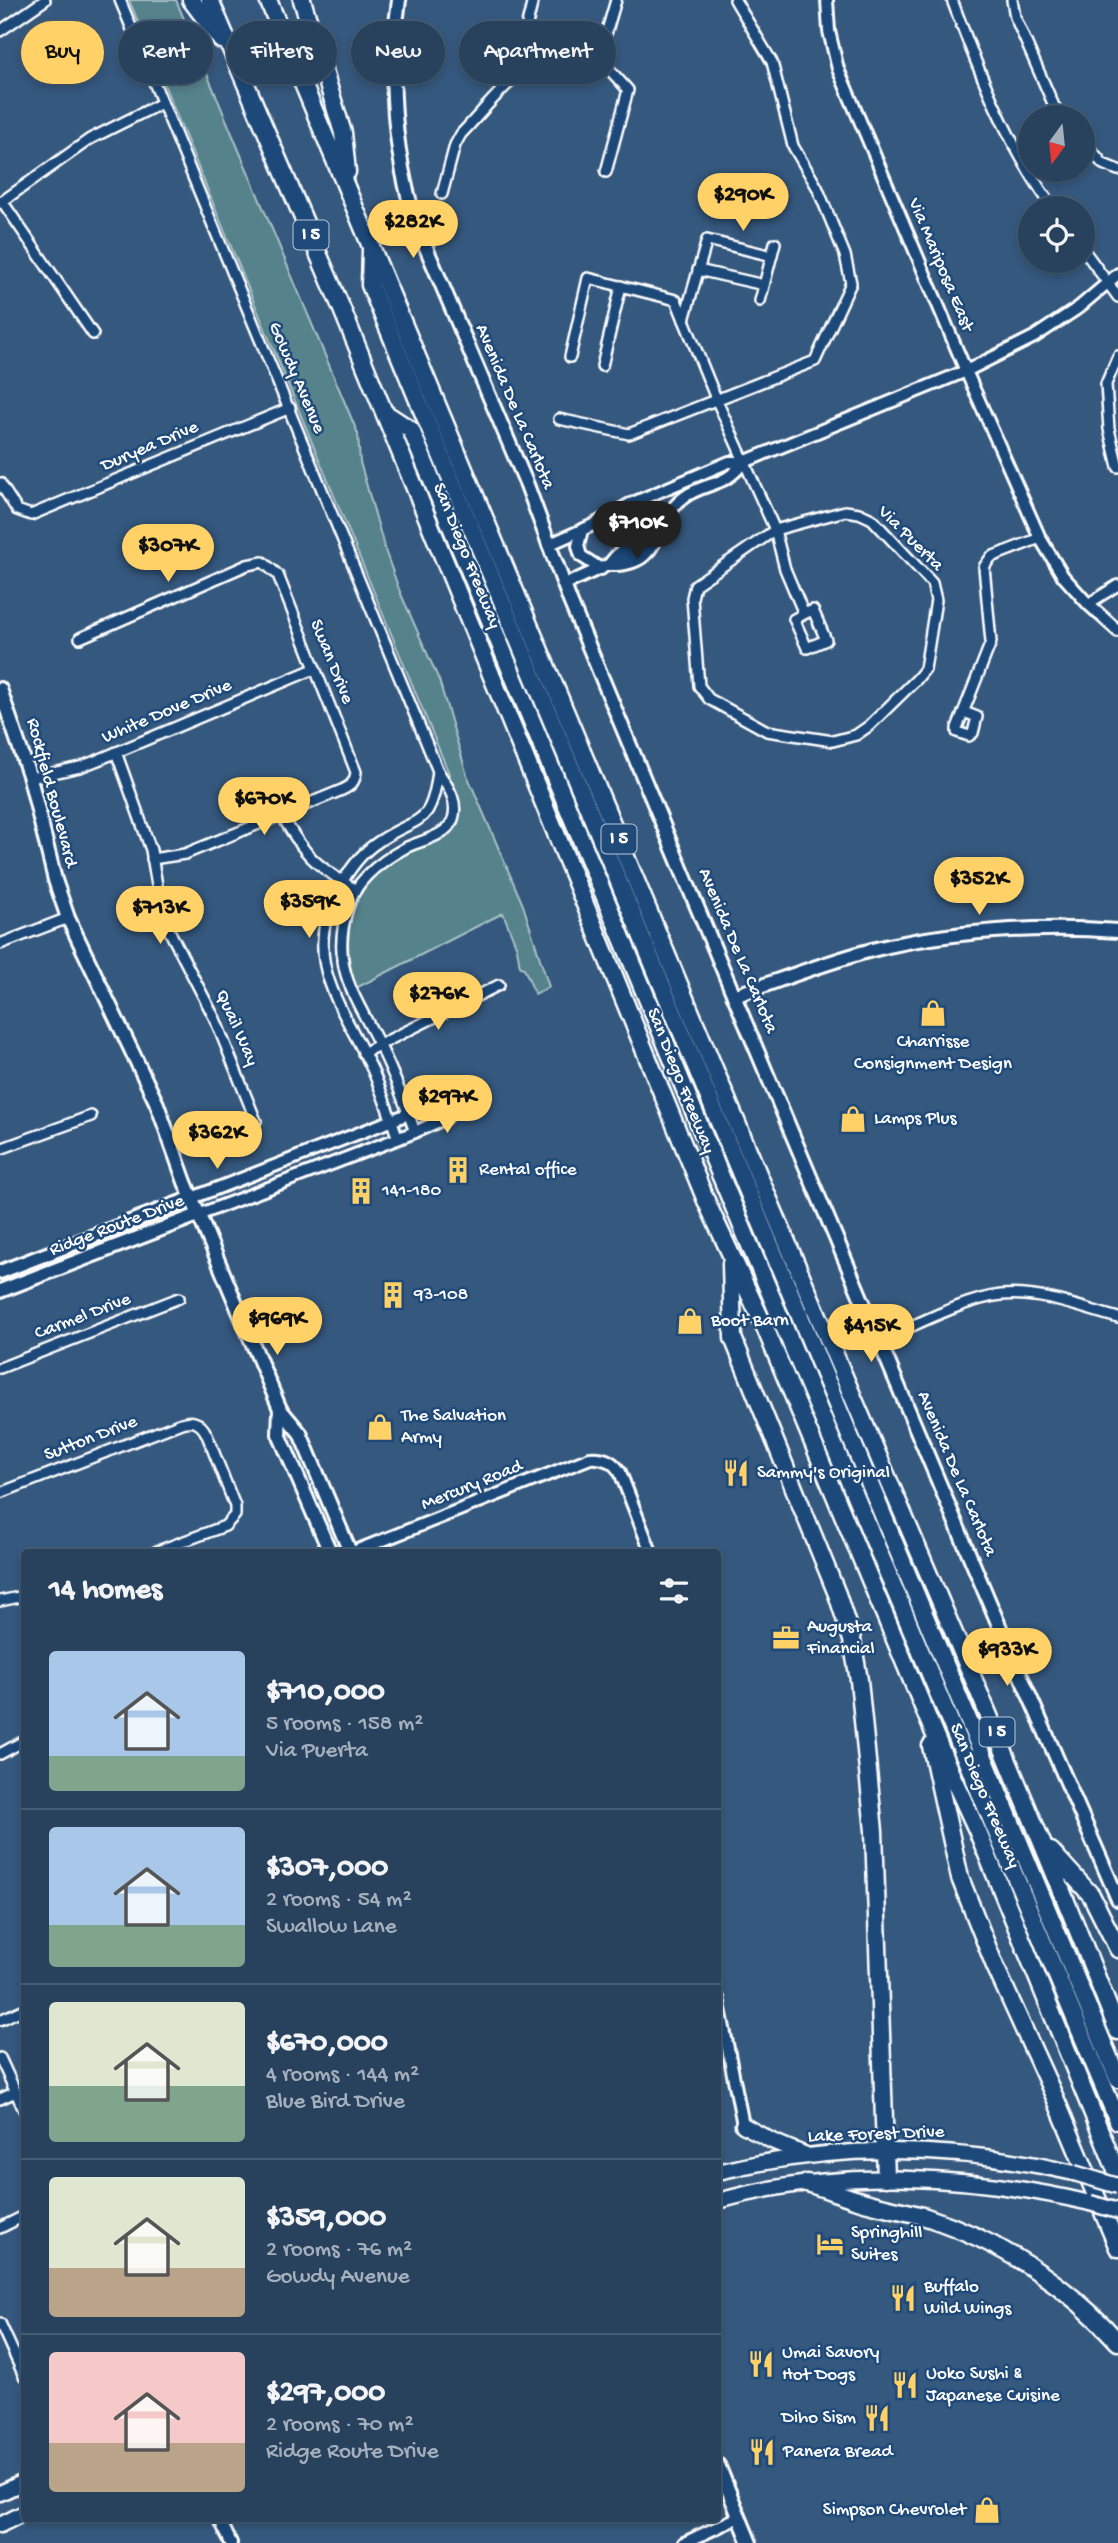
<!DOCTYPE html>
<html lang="en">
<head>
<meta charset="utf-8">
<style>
  :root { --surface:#28425e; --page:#304964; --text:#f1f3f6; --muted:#a5b0bc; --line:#445b73; --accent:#ffd166 }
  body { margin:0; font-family:"Gochi Hand",sans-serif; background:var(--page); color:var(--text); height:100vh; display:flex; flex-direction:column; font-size:26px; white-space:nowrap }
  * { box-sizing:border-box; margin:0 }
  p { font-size:23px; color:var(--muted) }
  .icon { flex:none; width:38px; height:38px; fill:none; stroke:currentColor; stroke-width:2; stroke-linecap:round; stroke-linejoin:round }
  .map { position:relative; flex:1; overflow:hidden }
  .sheet { position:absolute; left:21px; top:1549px; width:700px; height:973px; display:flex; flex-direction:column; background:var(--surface); border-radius:7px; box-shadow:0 4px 10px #0003,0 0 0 2px var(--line) }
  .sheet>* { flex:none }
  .hud { position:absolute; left:21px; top:21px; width:700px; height:63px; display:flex; gap:14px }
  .needle { width:46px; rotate:195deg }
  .buttons { position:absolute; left:1018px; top:105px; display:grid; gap:14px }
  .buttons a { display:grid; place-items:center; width:77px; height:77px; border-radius:50%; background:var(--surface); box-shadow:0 4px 10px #0003,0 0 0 2px var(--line); font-size:35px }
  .price { position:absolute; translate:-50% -60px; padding:0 16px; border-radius:24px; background:var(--accent); color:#111; font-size:23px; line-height:46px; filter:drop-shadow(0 2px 4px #0008) }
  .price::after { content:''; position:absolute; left:50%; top:42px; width:21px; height:16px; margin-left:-10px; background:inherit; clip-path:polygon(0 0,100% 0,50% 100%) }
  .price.active { background:#222; color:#fff }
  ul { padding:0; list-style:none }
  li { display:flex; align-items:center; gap:21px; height:175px; padding:0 28px }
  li+li { border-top:2px solid var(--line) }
  li span { display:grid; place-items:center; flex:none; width:196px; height:140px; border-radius:7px; color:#555 }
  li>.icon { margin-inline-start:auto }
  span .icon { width:84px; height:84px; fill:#fffc; stroke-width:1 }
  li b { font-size:30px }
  h2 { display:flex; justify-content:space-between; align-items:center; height:84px; padding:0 28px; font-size:30px }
  .tag { padding:0 24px; border-radius:32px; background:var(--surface); box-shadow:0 4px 10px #0003,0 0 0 2px var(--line); font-size:24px; line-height:63px }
  .tag.active { background:var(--accent); color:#111 }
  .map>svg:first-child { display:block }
</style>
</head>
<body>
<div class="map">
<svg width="1118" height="2543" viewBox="0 0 1118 2543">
  <rect width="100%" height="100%" fill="#35587e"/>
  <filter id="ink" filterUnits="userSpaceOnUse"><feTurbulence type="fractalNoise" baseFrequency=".0143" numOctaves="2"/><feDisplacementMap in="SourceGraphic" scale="14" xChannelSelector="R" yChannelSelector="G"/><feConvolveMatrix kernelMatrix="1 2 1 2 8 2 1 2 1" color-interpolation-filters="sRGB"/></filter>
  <g filter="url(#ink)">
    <path fill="#55828b" stroke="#aac0c5" stroke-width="2" d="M129 0H176L358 434 360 462 386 553 400 592 439 680 467 775 523 905 549 987 535 994 524 968 520 967 517 948 503 913 356 988C340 939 347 890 394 860 402 854 413 851 423 846 434 841 453 835 458 823 464 806 453 787 448 771Z"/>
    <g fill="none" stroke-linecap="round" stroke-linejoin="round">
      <defs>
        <g id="minor">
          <path d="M120 0 438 771C447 785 459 801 453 819 448 836 419 841 405 848 383 860 357 879 349 904 329 964 353 992 379 1044 394 1072 404 1102 415 1132"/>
          <path d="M952 0C979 72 1008 146 1053 208"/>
          <polyline points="1012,0 1015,17 1054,106 1063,117"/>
          <polyline points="0,31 45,0"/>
          <polyline points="599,58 628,90 606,172"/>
          <polyline points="599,58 616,0"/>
          <polyline points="523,72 519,60 520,53 533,0"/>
          <polyline points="1083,140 1103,164 1118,170"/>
          <path d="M442 194 455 145 461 134C478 117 508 78 529 69 552 59 578 75 599 58"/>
          <polyline points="2,201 93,334"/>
          <polyline points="0,203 90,139 162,103"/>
          <polyline points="1083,249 1118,297"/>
          <polyline points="698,270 764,285"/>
          <polyline points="760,301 775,243"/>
          <polyline points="684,320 707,240 772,256"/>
          <polyline points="1118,356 1106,384 1109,429 1118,467"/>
          <polyline points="570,357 588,278 676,300 717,401 775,530 785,569 804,614 813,610 826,640 807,648 794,619 804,614"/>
          <polyline points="602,366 621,286"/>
          <polyline points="559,419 629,434 815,361 851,283 845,255 817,187 793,146 772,62 735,0"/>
          <polyline points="0,483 17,510 31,515 290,408"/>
          <polygon points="845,511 859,513 872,519 932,583 936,600 925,669 917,679 869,726 856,735 833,741 767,731 709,699 699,686 692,598 695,585 775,530"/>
          <polyline points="1088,604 1118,585"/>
          <path d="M80 638 247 565 263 562 278 575 356 772C355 782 351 786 342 790L185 854 152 859"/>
          <polyline points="964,712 977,717 973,733 969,736 957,732 957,728 991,642 984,567 991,557 1040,538"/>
          <polyline points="116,752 151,850 161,909 171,934 215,1019 256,1121"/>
          <polyline points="30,778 80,767 98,760 314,669"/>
          <path d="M281 814C305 856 315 865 356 890"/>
          <polyline points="0,944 68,918"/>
          <polyline points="363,1053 499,985"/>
          <path d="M398 1139C390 1116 382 1092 372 1069 342 1005 298 958 340 886 350 869 361 853 378 842 418 815 431 829 438 771"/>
          <polyline points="0,1149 91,1116"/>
          <path d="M879 1341C914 1326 964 1299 1001 1295 1040 1291 1081 1308 1118 1318"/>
          <polyline points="0,1368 179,1298"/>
          <path d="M0 1493 176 1425C191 1419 200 1420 207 1435L235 1506V1515L225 1526 155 1552"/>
          <polyline points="0,1601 24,1596"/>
          <polyline points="0,1754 24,1741"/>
          <polyline points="0,2020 24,2009"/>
          <polyline points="0,2058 24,2110"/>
          <polyline points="0,2099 16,2092"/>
          <polyline points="0,2228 24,2216"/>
          <polyline points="0,2323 24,2376"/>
        </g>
        <g id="tertiary">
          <polyline points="827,0 829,31 838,69 966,371 1040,538 1063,576 1088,604 1118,631"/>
          <path d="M607 517C627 525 641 518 659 534"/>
          <polyline points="582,530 578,546 581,556 601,569"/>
          <polyline points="548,545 593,525 630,504 729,462 744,462 966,371 1034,337 1078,308 1118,274"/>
          <path d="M611 562C621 548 636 542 653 540"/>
          <path d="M609 565C668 567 650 517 689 494 713 481 725 486 744 462"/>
          <polyline points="564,585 647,547"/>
          <polyline points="192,1198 408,1114 440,1104 455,1108"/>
          <polyline points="198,1215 415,1132 446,1118 455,1108 470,1102"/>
          <path d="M353 1552 590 1458C603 1457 613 1461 620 1472L651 1552"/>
          <polyline points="718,1998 743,2125"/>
          <polyline points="219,2518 231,2543"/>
          <polyline points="684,2543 739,2517"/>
        </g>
        <g id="secondary">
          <path d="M399 0C388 76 393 150 416 224L527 485 570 601 734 996 1006 1642 1118 1899"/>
          <polyline points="0,689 30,778 55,880 68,918 157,1104 185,1182 280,1409 300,1433 350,1552"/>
          <path d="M734 996C780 980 826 962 872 950 946 931 1042 925 1118 931"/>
          <polyline points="0,1272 192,1198"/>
          <polyline points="0,1291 198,1215"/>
          <polyline points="280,1409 279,1434 330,1552"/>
          <polyline points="718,2465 750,2543"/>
        </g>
        <g id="primary">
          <polyline points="743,2125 772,2141 806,2155"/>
          <path d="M718 2172C836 2143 956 2145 1074 2173"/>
          <path d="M718 2201C838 2167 970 2175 1090 2203"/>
          <polyline points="0,2493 24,2482"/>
          <polyline points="0,2525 24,2513"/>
        </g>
        <g id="motorway">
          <polyline points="191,0 221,40"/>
          <polyline points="210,0 341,307 707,1203 766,1330 951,1774 977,1830 1118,2175"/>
          <path d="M268 0C431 388 592 776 754 1164 875 1453 1003 1739 1118 2031"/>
          <polyline points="302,0 343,133 347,172"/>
          <polyline points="371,250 370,285 1118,2079"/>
          <polyline points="385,413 411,430 717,1167 1118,2121"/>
          <polyline points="731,1263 733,1338 837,1594 852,1640 859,1680 874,1831 886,2178"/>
          <polyline points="931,1746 960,1878 995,1966 1056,2100 1118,2248"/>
          <polyline points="1051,1851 1091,1895 1118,1949"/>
          <path d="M807 2183C824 2188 841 2195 858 2200 880 2207 903 2210 926 2217 1000 2241 1067 2284 1118 2342"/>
        </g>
      </defs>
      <use href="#minor" stroke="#fff" stroke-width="14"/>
      <use href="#tertiary" stroke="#fff" stroke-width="16"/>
      <use href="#secondary" stroke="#fff" stroke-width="18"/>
      <use href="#primary" stroke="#fff" stroke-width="19"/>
      <use href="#motorway" stroke="#fff" stroke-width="21"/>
      <use href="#minor" stroke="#1f4a7a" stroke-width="9"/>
      <use href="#tertiary" stroke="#1f4a7a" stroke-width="10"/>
      <use href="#secondary" stroke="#1f4a7a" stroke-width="12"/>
      <use href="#primary" stroke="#1f4a7a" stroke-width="14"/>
      <use href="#motorway" stroke="#1f4a7a" stroke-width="16"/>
      <defs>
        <g id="primary-bridge">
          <polyline points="1074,2173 1118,2186"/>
          <polyline points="1090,2203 1118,2211"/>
        </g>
      </defs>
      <use href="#primary-bridge" stroke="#fff" stroke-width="19" stroke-linecap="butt"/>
      <use href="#primary-bridge" stroke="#1f4a7a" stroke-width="14"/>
    </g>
  </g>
  <defs>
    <symbol id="shop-bare" viewBox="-9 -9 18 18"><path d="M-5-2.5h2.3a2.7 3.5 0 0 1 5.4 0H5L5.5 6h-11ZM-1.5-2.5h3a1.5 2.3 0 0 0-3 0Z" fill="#ffd166" stroke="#1f4a7a" stroke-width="2.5" paint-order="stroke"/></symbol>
    <symbol id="building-bare" viewBox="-9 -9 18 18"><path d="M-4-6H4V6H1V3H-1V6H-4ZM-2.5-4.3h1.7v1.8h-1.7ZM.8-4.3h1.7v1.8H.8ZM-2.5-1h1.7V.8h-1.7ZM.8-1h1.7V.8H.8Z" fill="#ffd166" stroke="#1f4a7a" stroke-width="2.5" paint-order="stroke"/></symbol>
    <symbol id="restaurant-bare" viewBox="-9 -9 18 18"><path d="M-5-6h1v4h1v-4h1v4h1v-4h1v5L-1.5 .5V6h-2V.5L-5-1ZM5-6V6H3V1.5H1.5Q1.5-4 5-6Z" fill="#ffd166" stroke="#1f4a7a" stroke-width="2.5" paint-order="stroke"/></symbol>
    <symbol id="office-bare" viewBox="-9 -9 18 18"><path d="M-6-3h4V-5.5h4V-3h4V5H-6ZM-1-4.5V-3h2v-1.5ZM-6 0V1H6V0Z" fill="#ffd166" stroke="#1f4a7a" stroke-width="2.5" paint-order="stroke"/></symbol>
    <symbol id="hotel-bare" viewBox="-9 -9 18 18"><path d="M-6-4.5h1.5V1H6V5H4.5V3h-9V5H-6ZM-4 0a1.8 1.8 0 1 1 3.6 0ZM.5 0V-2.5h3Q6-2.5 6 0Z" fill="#ffd166" stroke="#1f4a7a" stroke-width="2.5" paint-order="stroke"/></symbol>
  </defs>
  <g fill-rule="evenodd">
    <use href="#shop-bare" x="914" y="994" width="38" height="38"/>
    <use href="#shop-bare" x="834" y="1100" width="38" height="38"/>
    <use href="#building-bare" x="439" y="1151" width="38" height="38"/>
    <use href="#building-bare" x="342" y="1172" width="38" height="38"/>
    <use href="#building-bare" x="374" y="1276" width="38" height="38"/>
    <use href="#shop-bare" x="671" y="1302" width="38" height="38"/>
    <use href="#shop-bare" x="361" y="1408" width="38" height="38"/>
    <use href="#restaurant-bare" x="717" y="1454" width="38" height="38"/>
    <use href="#office-bare" x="767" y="1619" width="38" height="38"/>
    <use href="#hotel-bare" x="811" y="2225" width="38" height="38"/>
    <use href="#restaurant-bare" x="884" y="2279" width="38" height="38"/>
    <use href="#restaurant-bare" x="742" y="2345" width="38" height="38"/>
    <use href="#restaurant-bare" x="886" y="2366" width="38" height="38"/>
    <use href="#restaurant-bare" x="858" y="2399" width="38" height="38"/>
    <use href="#restaurant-bare" x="743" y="2433" width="38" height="38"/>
    <use href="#shop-bare" x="968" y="2491" width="38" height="38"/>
  </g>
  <g text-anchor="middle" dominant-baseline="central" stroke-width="5" stroke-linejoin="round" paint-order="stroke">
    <g fill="#1f4a7a" stroke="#bcc9d7" stroke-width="2">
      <rect x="293.5" y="220.5" width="35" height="29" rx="5"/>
      <rect x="601.5" y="824.5" width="35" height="29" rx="5"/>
      <rect x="979.5" y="1717.5" width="35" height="29" rx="5"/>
    </g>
    <g font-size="18" font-weight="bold" fill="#fff">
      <text x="311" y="235">I 5</text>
      <text x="619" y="839">I 5</text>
      <text x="997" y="1732">I 5</text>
    </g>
    <g font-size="19" fill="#fff" stroke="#1f4a7a">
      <text transform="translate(940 265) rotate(67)">Via Mariposa East</text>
      <text transform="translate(296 378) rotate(67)">Gowdy Avenue</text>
      <text transform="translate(514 407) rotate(67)">Avenida De La Carlota</text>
      <text transform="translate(150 447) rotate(-23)">Duryea Drive</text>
      <text transform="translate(910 539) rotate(45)">Via Puerta</text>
      <text transform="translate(466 556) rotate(68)">San Diego Freeway</text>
      <text transform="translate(331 662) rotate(68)">Swan Drive</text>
      <text transform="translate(167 712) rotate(-23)">White Dove Drive</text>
      <text transform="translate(51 793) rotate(75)">Rockfield Boulevard</text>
      <text transform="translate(737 951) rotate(67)">Avenida De La Carlota</text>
      <text transform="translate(236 1028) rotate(66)">Quail Way</text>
      <text transform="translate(680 1081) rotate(68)">San Diego Freeway</text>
      <text transform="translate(117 1226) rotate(-21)">Ridge Route Drive</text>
      <text transform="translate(83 1317) rotate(-21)">Carmel Drive</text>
      <text transform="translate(91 1439) rotate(-21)">Sutton Drive</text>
      <text transform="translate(956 1474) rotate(67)">Avenida De La Carlota</text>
      <text transform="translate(472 1486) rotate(-22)">Mercury Road</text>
      <text transform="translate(984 1796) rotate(67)">San Diego Freeway</text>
      <text transform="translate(876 2135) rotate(-2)">Lake Forest Drive</text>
    </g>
    <g font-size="19" fill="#fff" stroke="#1f4a7a" text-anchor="start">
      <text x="933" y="1042" text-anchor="middle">Charrisse<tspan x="933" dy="22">Consignment Design</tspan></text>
      <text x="874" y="1119">Lamps Plus</text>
      <text x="479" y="1170">Rental office</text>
      <text x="382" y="1191">141-180</text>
      <text x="414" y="1295">93-108</text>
      <text x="711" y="1321">Boot Barn</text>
      <text x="401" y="1416">The Salvation<tspan x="401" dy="22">Army</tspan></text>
      <text x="757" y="1473">Sammy's Original</text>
      <text x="807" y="1627">Augusta<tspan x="807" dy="22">Financial</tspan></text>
      <text x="851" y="2233">Springhill<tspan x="851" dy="22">Suites</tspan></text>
      <text x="924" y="2287">Buffalo<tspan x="924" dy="22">Wild Wings</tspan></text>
      <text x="782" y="2353">Umai Savory<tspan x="782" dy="22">Hot Dogs</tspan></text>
      <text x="926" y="2374">Uoko Sushi &amp;<tspan x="926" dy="22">Japanese Cuisine</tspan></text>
      <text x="856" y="2418" text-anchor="end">Diho Sism</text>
      <text x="783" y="2452">Panera Bread</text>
      <text x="966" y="2510" text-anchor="end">Simpson Chevrolet</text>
    </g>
  </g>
</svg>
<div class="buttons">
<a><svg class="needle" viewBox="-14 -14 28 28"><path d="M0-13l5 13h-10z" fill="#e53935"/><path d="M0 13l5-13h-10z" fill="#a5b0bc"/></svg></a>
<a><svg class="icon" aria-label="locate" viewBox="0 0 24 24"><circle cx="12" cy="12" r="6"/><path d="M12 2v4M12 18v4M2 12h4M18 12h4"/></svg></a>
</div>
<b class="price" style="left:743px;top:233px">$290K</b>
<b class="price" style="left:413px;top:260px">$282K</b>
<b class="price active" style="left:637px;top:561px">$710K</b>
<b class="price" style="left:168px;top:584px">$307K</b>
<b class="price" style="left:264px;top:837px">$670K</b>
<b class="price" style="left:979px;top:917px">$352K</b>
<b class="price" style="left:309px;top:940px">$359K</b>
<b class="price" style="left:160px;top:946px">$713K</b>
<b class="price" style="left:438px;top:1032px">$276K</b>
<b class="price" style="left:447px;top:1135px">$297K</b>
<b class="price" style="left:217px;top:1171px">$362K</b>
<b class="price" style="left:277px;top:1357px">$969K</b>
<b class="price" style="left:871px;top:1364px">$415K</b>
<b class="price" style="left:1007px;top:1688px">$933K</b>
<div class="hud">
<a class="tag active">Buy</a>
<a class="tag">Rent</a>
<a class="tag">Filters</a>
<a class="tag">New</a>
<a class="tag">Apartment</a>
</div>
<section class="sheet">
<h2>14 homes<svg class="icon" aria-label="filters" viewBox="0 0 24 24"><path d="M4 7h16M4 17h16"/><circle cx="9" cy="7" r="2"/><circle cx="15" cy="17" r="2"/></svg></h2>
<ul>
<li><span style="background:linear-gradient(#a9c7e8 75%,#7fa58c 0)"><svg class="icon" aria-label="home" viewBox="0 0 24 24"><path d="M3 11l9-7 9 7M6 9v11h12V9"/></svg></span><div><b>$710,000</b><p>5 rooms · 158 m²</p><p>Via Puerta</p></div></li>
<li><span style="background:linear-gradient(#a9c7e8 70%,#7fa58c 0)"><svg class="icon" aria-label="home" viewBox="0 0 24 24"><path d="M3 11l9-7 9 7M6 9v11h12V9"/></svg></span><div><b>$307,000</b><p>2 rooms · 54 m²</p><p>Swallow Lane</p></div></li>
<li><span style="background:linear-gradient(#dfe7d0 60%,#7fa58c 0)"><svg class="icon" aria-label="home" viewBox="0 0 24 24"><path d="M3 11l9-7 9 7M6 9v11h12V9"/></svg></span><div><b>$670,000</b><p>4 rooms · 144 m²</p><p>Blue Bird Drive</p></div></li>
<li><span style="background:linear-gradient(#dfe7d0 65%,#b9a48a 0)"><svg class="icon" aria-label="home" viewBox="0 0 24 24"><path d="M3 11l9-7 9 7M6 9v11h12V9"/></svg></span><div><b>$359,000</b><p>2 rooms · 76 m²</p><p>Gowdy Avenue</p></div></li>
<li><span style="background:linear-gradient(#f6c9c9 65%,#b9a48a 0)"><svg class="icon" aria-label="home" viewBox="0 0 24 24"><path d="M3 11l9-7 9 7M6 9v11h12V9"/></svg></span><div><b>$297,000</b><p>2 rooms · 70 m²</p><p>Ridge Route Drive</p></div></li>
</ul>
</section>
</div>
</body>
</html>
